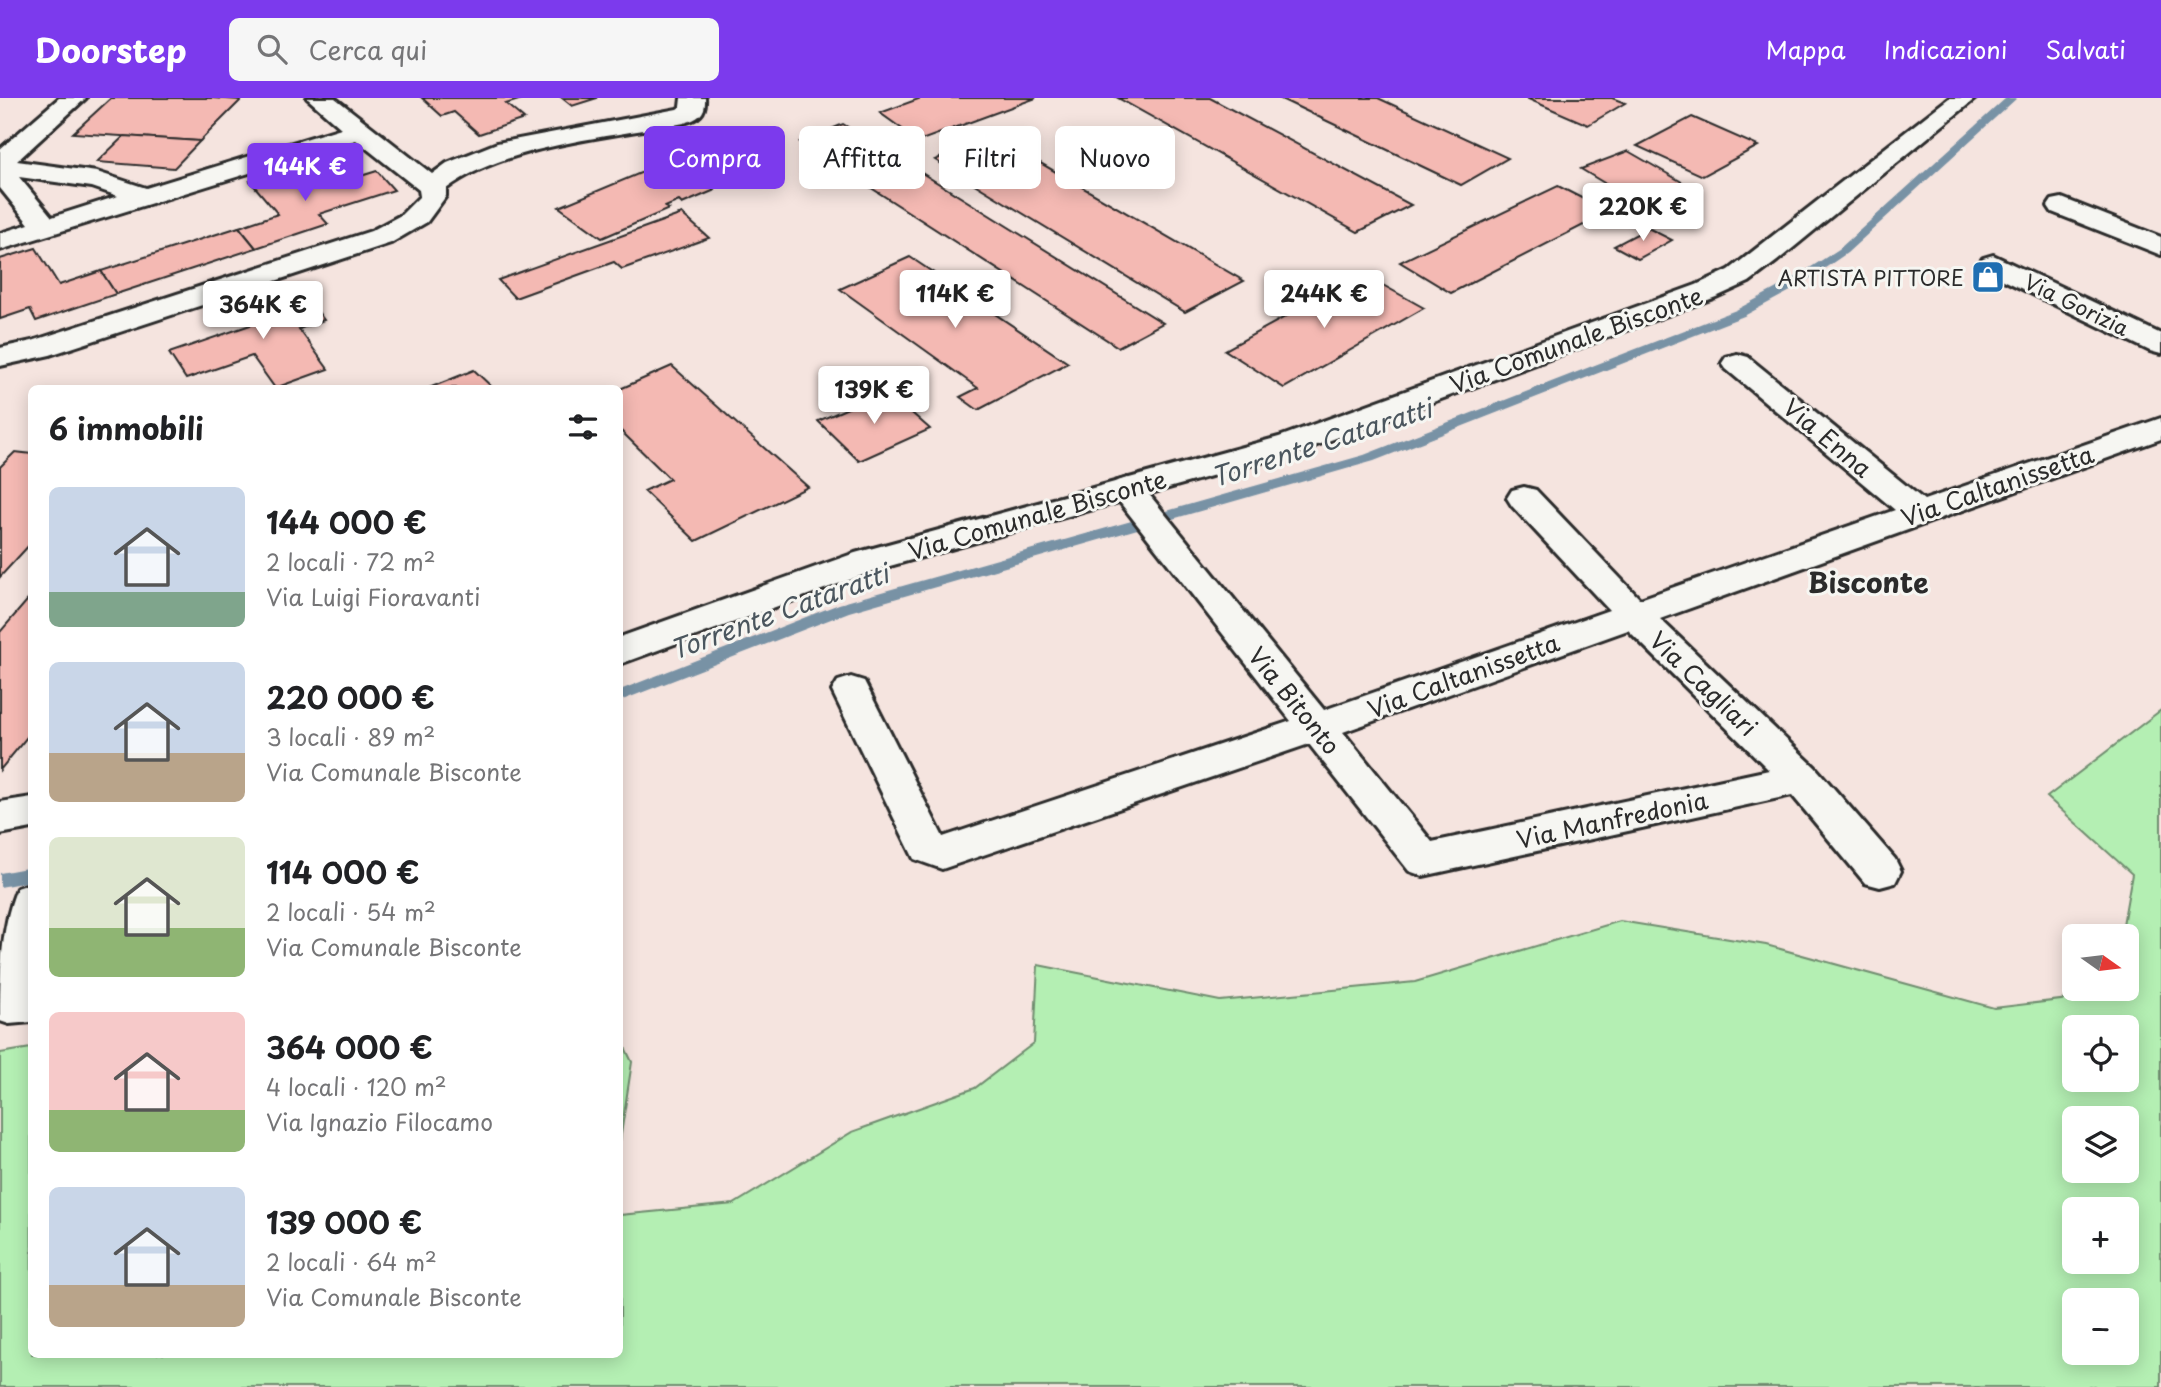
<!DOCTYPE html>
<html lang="it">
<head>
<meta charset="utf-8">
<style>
  :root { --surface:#fff; --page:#f6f6f6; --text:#202124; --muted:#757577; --accent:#7c3aed }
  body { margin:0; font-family:"Playpen Sans",sans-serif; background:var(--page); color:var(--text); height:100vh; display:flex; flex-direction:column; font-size:26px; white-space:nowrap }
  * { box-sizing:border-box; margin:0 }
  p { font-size:23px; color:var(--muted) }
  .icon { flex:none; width:38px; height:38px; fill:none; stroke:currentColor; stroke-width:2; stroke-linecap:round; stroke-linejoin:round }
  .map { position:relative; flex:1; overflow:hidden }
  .details { position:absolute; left:28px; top:287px; width:595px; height:973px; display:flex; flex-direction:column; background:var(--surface); border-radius:10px; box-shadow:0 4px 18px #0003 }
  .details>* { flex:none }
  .top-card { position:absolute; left:644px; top:28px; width:665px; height:63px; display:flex; gap:14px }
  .needle { width:46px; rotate:104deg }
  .tools { position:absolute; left:2062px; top:826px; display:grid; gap:14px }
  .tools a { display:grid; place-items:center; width:77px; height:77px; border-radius:10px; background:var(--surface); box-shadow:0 4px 18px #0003; font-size:35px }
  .price { position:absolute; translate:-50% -60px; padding:0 16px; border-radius:7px; background:#fff; color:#222; font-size:23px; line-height:46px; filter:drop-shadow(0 2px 4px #0008) }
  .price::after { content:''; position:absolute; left:50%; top:42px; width:21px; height:16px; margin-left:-10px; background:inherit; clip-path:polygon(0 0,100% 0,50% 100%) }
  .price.selected { background:var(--accent); color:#fff }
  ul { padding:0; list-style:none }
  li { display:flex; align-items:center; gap:21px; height:175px; padding:0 21px }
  li span { display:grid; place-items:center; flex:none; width:196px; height:140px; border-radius:10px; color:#555 }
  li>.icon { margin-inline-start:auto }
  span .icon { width:84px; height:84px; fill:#fffc; stroke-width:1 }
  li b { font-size:30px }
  h2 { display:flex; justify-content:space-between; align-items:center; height:84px; padding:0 21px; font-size:30px }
  .chip { padding:0 24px; border-radius:10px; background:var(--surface); box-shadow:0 4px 18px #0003; font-size:24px; line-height:63px }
  .chip.selected { background:var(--accent); color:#fff }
  header { display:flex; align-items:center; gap:42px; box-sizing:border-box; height:98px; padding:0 35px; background:var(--accent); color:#fff }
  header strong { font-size:33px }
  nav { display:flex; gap:38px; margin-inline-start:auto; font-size:24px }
  .search { width:490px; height:63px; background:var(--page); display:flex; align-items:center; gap:18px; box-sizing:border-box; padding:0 24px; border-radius:10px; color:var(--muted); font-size:26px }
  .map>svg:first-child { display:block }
</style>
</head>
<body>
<header>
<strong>Doorstep</strong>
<div class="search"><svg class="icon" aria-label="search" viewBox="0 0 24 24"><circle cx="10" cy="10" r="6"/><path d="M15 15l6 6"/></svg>Cerca qui</div>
<nav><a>Mappa</a><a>Indicazioni</a><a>Salvati</a></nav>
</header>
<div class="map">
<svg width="2161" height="1289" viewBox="0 0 2161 1289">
  <rect width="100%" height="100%" fill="#f5e4df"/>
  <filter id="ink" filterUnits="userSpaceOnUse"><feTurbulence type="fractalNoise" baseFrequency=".0143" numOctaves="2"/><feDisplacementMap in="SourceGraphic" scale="14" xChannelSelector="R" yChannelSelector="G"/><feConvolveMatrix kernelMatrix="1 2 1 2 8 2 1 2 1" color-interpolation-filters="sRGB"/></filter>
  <g filter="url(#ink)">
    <g fill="#b4efb3" stroke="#708d6f" stroke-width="2" fill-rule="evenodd">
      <path d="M2161 612V1289H0V955L31 950 32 1256H620V1117L734 1106 852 1034 975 990 1034 945 1038 867 1220 903 1415 884 1620 823 1766 847 1994 910 2110 896 2111 891H2126V838H2121L2132 776 2047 699ZM2074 929H2126V982H2074ZM2074 1020H2126V1073H2074ZM2074 1111H2126V1164H2074ZM2074 1202H2126V1255H2074Z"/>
      <polygon points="620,939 632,964 620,1043"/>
    </g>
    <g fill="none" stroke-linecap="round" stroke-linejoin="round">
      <g fill="#7892a5" fill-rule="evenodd">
        <polygon points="2006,0 2017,0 1847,155 1796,190 1744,218 1374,363 849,514 620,603 620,592 839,506 1364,357 1736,212 1788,184 1839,151"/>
        <polygon points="32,769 32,783 0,789 0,775"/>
      </g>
    </g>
    <g fill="#f4b9b3" stroke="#2b2b2b" stroke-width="2">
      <polygon points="111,0 212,0 241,2 200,43 73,35"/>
      <polygon points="422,0 525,0 506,6 524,21 479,36 454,14 442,18"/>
      <polygon points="562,0 597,0 572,8"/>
      <polygon points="921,0 1036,0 919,43 880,15"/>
      <polygon points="1118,0 1210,0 1411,107 1358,134"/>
      <polygon points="1279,0 1378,0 1508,60 1461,87"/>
      <polygon points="1526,0 1612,0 1625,5 1588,27"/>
      <polygon points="1692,19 1758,48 1703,78 1637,48"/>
      <polygon points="843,26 1163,225 1118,249 800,44"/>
      <polygon points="992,37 1244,183 1185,214 935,62"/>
      <polygon points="124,38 200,43 174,70 97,64"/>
      <polygon points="1628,53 1687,87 1639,106 1581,71"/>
      <polygon points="669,63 715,92 682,106 679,103 665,109 669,111 602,140 559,109"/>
      <polygon points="299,68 319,91 377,73 394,92 319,116 328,126 256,150 239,129 278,116 250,83"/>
      <polygon points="1558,88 1609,114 1451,195 1400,164"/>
      <polygon points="682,116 709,140 622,171 614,164 515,200 498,182"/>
      <polygon points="239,129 256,150 116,196 101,173"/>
      <polygon points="1648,130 1672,142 1638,161 1614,148"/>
      <polygon points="36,150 59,187 101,173 116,196 36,223 30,211 0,221 0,161"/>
      <polygon points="910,159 1068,265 978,312 960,299 978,290 840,191"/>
      <polygon points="1363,176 1424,210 1284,290 1225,252"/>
      <polygon points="298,187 324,222 299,231 328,271 275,290 252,258 186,281 169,255 259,224 245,205"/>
      <polygon points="672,268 808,389 696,443 644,393 670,381 620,332 620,291"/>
      <polygon points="474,272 493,290 429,290"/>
      <polygon points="887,293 930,331 859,363 818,323"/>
      <polygon points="15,354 32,356 32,444 0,479 0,369"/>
      <polygon points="32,497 32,633 0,672 0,534"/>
    </g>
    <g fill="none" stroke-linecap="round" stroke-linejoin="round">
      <defs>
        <g id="street">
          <path d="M59 0H86L17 63 97 74 146 90 341 30 307 0H335L432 76 447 65 497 45 677 11 680 9 681 0H705C706 16 699 21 684 25 611 39 504 47 446 91V98L427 124 391 145 50 257 0 268V250L32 243 371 133 401 117 420 98 419 92 356 42 0 152V135L29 126 0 90V51ZM19 79 92 89 118 98 52 119Z"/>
          <polygon points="2062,100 2161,139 2161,157 2052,114 2048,108 2052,102"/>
          <polygon points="1993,157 2161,236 2161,256 2150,253 1983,172 1979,166 1983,160"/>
          <path d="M1737 256 1748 259 1924 402 2161 320V341L1660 521 1815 669 1895 761 1901 773 1895 785 1880 789 1865 785 1792 697 1423 778 1409 773 1309 646 942 771 914 761 832 593 838 583 851 579 864 583 943 739 1291 623 1115 398 1110 391 1115 384 1127 380 1139 384 1324 612 1609 512 1512 408 1507 400 1512 392 1524 389 1536 392 1640 501 1895 412 1726 271 1722 265 1726 259ZM1628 532 1769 672 1432 744 1343 634Z"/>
          <path d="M32 785V924L9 926 0 923C0 878 0 831 17 790Z"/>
        </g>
        <g id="secondary">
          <polygon points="1949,0 1976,0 1777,163 1749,184 1716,199 1301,353 879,471 620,566 620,539 855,455 1279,339 1696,187 1729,172"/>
          <polygon points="32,699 32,730 0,736 0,704"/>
        </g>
      </defs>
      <use href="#street" stroke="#2b2b2b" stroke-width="6"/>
      <use href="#secondary" stroke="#2b2b2b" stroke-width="6"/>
      <use href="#street" fill="#f6f6f2" fill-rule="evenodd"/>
      <use href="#secondary" fill="#f6f6f2" fill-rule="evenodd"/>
    </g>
  </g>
  <defs>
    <symbol id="shop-square" viewBox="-11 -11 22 22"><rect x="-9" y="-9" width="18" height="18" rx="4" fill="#1f6fb2" stroke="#f6f6f2"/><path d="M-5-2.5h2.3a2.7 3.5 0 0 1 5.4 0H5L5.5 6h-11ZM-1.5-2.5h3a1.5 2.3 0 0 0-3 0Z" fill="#fff"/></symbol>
  </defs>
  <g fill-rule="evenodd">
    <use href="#shop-square" x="1969" y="160" width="38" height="38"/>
  </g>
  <g text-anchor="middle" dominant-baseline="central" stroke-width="6" stroke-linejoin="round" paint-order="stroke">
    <g font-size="21" fill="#2b2b2b" stroke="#f6f6f2" text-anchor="end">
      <text x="1964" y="179">ARTISTA PITTORE</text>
    </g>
    <g font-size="21" fill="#2b2b2b" stroke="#f6f6f2">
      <text transform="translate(2077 206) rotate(26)">Via Gorizia</text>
    </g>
    <g font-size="24" fill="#2b2b2b" stroke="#f6f6f2">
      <text transform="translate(1576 241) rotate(-20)">Via Comunale Bisconte</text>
      <text transform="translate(1828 339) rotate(40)">Via Enna</text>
      <text transform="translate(1997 387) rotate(-19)">Via Caltanissetta</text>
      <text transform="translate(1037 416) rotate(-16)">Via Comunale Bisconte</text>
      <text transform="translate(1463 577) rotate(-20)">Via Caltanissetta</text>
      <text transform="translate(1704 585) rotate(44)">Via Cagliari</text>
      <text transform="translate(1295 602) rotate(51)">Via Bitonto</text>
      <text transform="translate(1612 721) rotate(-12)">Via Manfredonia</text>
    </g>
    <g font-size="26" font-style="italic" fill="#4b565e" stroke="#f6f6f2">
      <text transform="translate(1321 344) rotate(-18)">Torrente Cataratti</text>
      <text transform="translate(779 513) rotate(-20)">Torrente Cataratti</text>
    </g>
    <g font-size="28" font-weight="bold" fill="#2b2b2b" stroke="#f6f6f2">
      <text x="1868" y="483">Bisconte</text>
    </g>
  </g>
</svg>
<div class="tools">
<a><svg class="needle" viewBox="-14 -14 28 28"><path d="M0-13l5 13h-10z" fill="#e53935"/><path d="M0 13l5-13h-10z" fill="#757577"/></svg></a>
<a><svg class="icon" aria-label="locate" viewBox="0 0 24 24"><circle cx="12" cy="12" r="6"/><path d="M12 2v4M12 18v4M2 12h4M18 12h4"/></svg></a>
<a><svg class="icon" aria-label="layers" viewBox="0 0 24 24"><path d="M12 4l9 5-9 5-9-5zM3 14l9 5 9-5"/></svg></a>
<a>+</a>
<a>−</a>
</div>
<b class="price selected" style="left:305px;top:105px">144K €</b>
<b class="price" style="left:1643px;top:145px">220K €</b>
<b class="price" style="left:955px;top:232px">114K €</b>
<b class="price" style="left:1324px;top:232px">244K €</b>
<b class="price" style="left:263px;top:243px">364K €</b>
<b class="price" style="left:874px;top:328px">139K €</b>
<div class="top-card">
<a class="chip selected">Compra</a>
<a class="chip">Affitta</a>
<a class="chip">Filtri</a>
<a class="chip">Nuovo</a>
</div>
<section class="details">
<h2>6 immobili<svg class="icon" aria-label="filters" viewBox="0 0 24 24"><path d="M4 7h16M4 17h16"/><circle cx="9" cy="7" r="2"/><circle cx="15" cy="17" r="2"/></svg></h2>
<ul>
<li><span style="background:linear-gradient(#c9d6e8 75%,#7fa58c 0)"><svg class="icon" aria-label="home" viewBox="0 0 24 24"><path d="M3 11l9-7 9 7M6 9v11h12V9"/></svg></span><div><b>144 000 €</b><p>2 locali · 72 m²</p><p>Via Luigi Fioravanti</p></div></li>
<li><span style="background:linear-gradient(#c9d6e8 65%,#b9a48a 0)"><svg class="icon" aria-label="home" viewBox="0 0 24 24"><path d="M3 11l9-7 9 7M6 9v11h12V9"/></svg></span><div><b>220 000 €</b><p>3 locali · 89 m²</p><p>Via Comunale Bisconte</p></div></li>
<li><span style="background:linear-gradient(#dfe7d0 65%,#8fb573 0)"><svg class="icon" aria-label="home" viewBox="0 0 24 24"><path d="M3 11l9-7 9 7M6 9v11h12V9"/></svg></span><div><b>114 000 €</b><p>2 locali · 54 m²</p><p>Via Comunale Bisconte</p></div></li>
<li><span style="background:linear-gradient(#f6c9c9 70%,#8fb573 0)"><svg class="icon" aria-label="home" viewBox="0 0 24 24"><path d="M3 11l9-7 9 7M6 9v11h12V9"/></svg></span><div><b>364 000 €</b><p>4 locali · 120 m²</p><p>Via Ignazio Filocamo</p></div></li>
<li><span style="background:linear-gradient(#c9d6e8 70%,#b9a48a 0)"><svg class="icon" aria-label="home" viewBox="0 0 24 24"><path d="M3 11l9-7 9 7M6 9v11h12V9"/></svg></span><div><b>139 000 €</b><p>2 locali · 64 m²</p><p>Via Comunale Bisconte</p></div></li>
</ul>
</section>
</div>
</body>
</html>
